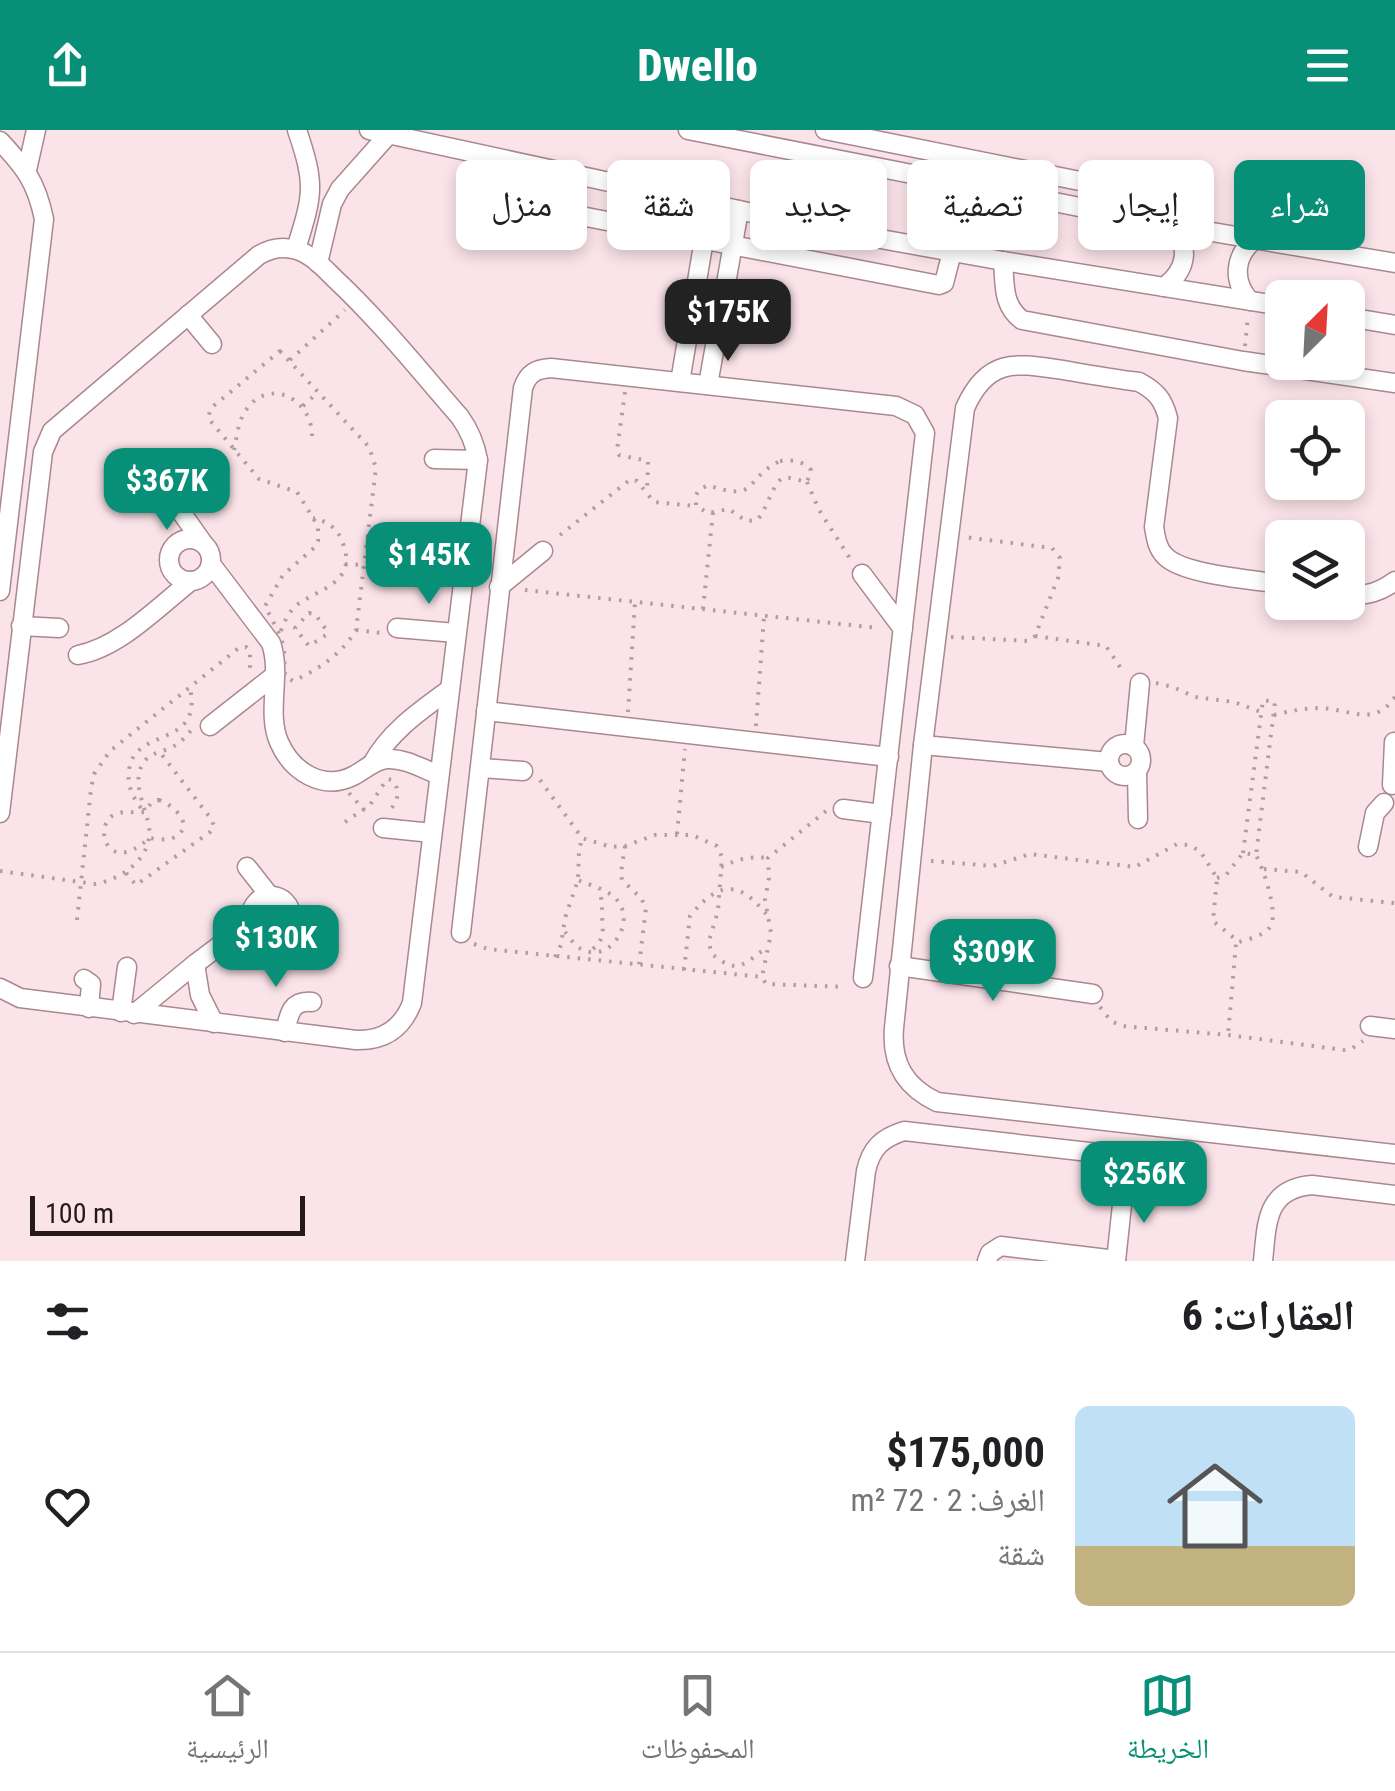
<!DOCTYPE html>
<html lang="ar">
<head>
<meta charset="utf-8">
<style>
  :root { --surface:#fff; --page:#f2f2f2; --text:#202124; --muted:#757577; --line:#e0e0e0; --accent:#088f77 }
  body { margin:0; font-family:"Roboto Condensed","Noto Naskh Arabic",sans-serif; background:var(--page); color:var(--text); direction:rtl; height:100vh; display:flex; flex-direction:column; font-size:38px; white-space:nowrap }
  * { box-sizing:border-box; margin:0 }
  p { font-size:32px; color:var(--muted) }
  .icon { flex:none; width:55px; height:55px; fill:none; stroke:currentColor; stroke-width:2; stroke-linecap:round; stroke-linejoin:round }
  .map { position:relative; height:1131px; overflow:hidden; direction:ltr }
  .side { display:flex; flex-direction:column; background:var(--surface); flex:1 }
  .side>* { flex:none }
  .banner { position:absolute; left:30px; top:30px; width:1335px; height:90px; direction:rtl; display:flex; gap:20px }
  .needle { width:65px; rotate:24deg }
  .controls { position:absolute; left:1265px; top:150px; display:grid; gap:20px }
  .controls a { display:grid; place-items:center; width:100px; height:100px; border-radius:15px; background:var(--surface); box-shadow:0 5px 15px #0003; font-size:50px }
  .scale { position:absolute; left:30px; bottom:25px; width:275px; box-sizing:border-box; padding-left:10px; border:5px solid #26191c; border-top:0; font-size:28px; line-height:35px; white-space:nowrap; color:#26191c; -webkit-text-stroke:8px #fbe4e9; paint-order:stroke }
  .price { position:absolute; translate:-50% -85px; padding:0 22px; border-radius:20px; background:var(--accent); color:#fff; font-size:32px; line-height:65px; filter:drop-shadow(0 2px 5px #0008) }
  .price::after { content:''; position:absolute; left:50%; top:60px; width:30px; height:22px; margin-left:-15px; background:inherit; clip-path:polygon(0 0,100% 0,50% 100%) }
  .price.selected { background:#222; color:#fff }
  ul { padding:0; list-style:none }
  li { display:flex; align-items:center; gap:30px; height:250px; padding:0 40px }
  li+li { border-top:2px solid var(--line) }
  li span { display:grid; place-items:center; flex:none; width:280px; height:200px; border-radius:15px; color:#555 }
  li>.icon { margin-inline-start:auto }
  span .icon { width:120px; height:120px; fill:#fffc; stroke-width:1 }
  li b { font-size:42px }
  h2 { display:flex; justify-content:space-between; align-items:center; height:120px; padding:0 40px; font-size:42px }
  .tag { padding:0 35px; border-radius:15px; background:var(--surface); box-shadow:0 5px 15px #0003; font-size:35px; line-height:90px }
  .tag.selected { background:var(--accent); color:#fff }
  header { display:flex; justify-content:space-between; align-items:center; height:130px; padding:0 40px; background:var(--accent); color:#fff; font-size:45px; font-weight:800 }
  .menu { display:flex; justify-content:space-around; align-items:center; height:140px; border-top:2px solid var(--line); background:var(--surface); font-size:28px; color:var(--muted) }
  .menu a { display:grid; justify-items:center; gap:5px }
  .menu .selected { color:var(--accent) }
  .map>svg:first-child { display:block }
</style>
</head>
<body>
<header><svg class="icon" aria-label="menu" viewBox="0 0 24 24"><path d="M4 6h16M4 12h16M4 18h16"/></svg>Dwello<svg class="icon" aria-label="share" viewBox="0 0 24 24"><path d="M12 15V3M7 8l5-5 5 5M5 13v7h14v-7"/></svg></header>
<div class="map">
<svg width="1395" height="1131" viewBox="0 0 1395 1131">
  <rect width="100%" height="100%" fill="#fbe4e9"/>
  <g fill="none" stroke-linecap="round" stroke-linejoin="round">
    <defs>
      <g id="minor">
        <polyline points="369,0 831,100 1003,131 1282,176"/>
        <polyline points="688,0 1171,95 1395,133"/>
        <path d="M825 0 1080 51C1105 58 1162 80 1178 102 1182 108 1184 117 1184 125 1183 139 1175 149 1164 157"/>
        <path d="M0 11C25 38 36 51 44 89L0 461"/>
        <polyline points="27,40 36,0"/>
        <polyline points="555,41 566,76 581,86 939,155 944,153 952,122"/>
        <path d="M296 119C313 64 316 56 297 0"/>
        <path d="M1003 131C1005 154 1002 175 1022 190L1243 231 1395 253"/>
        <polyline points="318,133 332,74 340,59 388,5"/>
        <path d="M1250 171C1232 151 1234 126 1255 109"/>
        <polyline points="188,185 212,214"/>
        <polyline points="1348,187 1395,195"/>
        <polyline points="680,252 710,74"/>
        <polyline points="708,255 739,80"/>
        <polyline points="434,329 478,330"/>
        <polyline points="169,365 203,413"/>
        <circle cx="190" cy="430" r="21"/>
        <path d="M211 434 271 513C282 545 266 582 279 612 292 642 323 661 353 646 365 640 374 630 387 629 405 628 423 639 439 645"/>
        <polyline points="862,444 903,499"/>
        <path d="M1282 454C1256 450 1183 445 1165 426 1157 418 1156 408 1154 397L1168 288C1163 269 1156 261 1139 252 1115 249 1092 245 1069 241 1020 234 989 224 965 278L923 615 894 898C891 933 905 957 937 972L1395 1024"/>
        <polyline points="499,457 543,421"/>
        <path d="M1348 465C1367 466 1380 462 1395 451"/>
        <polyline points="21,496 59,498"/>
        <polyline points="397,498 456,503"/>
        <path d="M78 525C119 518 158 477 191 451"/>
        <polyline points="486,581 889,627"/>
        <polyline points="210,596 275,545"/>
        <circle cx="1125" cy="630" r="16"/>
        <polyline points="923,615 1109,632"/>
        <polyline points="1134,616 1140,553"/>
        <path d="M372 634C390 601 420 581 450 559"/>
        <polyline points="480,638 523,641"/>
        <polyline points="1137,642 1138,689"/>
        <polyline points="1392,655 1394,612"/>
        <polyline points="843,679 882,684"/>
        <path d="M0 683 43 322 52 301 259 125C271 118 284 116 297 120 312 125 323 137 334 148 380 191 419 240 460 287 470 301 475 313 478 330L412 873C402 899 383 911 356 910L20 868 0 858"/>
        <polyline points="383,698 432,703"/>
        <polyline points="1368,717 1375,683 1384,673"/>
        <polyline points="247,737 269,765"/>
        <circle cx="271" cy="786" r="20"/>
        <path d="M461 803 523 258C528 243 536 239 551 238L896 276 915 285 925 303 863 848"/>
        <polyline points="195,834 200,865 214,893"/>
        <polyline points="899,836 1093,864"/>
        <polyline points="84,849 91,854 89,878"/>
        <polyline points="121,882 127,837"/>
        <polyline points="134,884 195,834 251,792"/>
        <polyline points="1370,896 1395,899"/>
        <path d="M285 902C289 884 291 870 312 872"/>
        <path d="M855 1131 866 1041C871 1018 882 1008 904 1001L1098 1023C1115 1029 1122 1038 1124 1056L1116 1131"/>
        <polyline points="987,1131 990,1123 1001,1116 1116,1130"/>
        <path d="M1263 1131C1267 1094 1265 1059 1312 1055L1395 1065"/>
      </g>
    </defs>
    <use href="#minor" stroke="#ab878f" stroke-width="21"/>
    <g stroke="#b09da1" stroke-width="4" stroke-dasharray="2.5 8" stroke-linecap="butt">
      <polyline points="1245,216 1248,186"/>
      <path d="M280 221 369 317 376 338 356 500C343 523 318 540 293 551L285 546 284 518 280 505 265 476 283 445 315 417 318 411V396L297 362 259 349 208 288 211 278Z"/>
      <polyline points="1358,229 1361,209"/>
      <polyline points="290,230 345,180"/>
      <polyline points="625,262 617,320 619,325 648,331 647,363"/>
      <polyline points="303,276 318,262"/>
      <path d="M234 320C237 307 238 291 246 280 269 246 314 269 312 309"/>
      <path d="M780 331C792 330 802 330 811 340L807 352C800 351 789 346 783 348 773 352 767 380 757 390L746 391 729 379 708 383 696 376V365L699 360 708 355C759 373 743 349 780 331Z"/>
      <polyline points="807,352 819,380 851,430"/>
      <polyline points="560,405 631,349 637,351 654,372 696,376"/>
      <polyline points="345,434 365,435"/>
      <polyline points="525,460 878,498"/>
      <polyline points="703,479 713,382"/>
      <polygon points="309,483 315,484 327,501 326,505 309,516 295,498"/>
      <polyline points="356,500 381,503"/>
      <path d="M281 501C285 490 289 481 298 474 321 458 359 452 342 411 337 398 327 391 313 388"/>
      <polyline points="1035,506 1106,516 1124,543"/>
      <polyline points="951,507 1029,511 1035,506 1058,448 1060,428 1052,418 964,407"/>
      <polyline points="1156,553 1173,557 1195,567 1234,572 1261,582"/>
      <polyline points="628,582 635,472"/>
      <path d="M1274 585C1290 581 1305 578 1322 578 1352 580 1374 597 1395 567"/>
      <polyline points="756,596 764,486"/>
      <path d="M540 650 582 708 611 717 625 716 655 705H692L717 716 722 727 718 781 709 811 711 823C739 847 743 833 768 817"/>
      <polyline points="349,663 363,679 371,684"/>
      <path d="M159 670C173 675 196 695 175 707 167 711 157 709 149 708 105 750 90 689 119 683 127 681 136 683 144 682L153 671Z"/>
      <path d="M141 678C132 666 127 655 129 640 135 596 203 619 190 558"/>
      <polyline points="826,681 768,728 769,748 765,770 771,803 762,847 766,854 846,857"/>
      <path d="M345 692 370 675 387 649 392 650C401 660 398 671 390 680"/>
      <polyline points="677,704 685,619"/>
      <polyline points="625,716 621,743 622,750 641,768 646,778 639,835"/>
      <polyline points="1243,723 1263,570 1275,572 1256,725"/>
      <polyline points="931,731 993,736 1030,724 1135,737 1177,714 1189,715 1200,721 1217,748 1213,791 1234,808 1236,813 1228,905"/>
      <path d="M721 737C737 729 750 726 768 728"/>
      <polyline points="1264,739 1301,742 1333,767 1395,773"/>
      <path d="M0 741 95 754C122 749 153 728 149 697 146 678 132 654 142 635 148 624 157 623 168 619 178 615 185 608 192 599"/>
      <polyline points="126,743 136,755 210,702 214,697 212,690 159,621"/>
      <path d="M1217 748 1226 745 1243 723 1256 725C1263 738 1278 781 1271 795 1266 806 1247 809 1236 813"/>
      <polyline points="77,790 91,659 94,644 110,621 240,517 246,517 250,521 250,540"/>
      <path d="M565 802C569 807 574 815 581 819 611 835 639 789 614 767 605 759 590 755 578 750"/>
      <polyline points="474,814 488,819 762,847"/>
      <path d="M593 819C605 808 603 802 602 786 602 776 602 769 599 759"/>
      <polyline points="555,827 561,815 565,788 578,750 579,721 582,708"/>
      <path d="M684 840 690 786C718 752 738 749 766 784"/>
      <polyline points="1100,877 1111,891 1122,896 1228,905 1344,920 1351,919 1363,911"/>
    </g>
    <use href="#minor" stroke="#fff" stroke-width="18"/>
  </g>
</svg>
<div class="controls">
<a><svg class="needle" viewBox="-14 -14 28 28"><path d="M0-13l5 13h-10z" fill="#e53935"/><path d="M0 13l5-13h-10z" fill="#757577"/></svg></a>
<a><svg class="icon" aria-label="locate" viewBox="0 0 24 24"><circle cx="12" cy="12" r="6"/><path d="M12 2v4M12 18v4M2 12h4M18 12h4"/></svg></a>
<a><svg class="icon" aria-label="layers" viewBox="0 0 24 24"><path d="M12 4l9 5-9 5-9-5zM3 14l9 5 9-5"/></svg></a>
</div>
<div class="scale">100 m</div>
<b class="price selected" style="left:728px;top:234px">$175K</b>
<b class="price" style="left:167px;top:403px">$367K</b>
<b class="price" style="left:429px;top:477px">$145K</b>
<b class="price" style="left:276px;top:860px">$130K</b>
<b class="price" style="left:993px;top:874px">$309K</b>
<b class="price" style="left:1144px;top:1096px">$256K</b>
<div class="banner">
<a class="tag selected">شراء</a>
<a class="tag">إيجار</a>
<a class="tag">تصفية</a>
<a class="tag">جديد</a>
<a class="tag">شقة</a>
<a class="tag">منزل</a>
</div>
</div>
<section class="side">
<h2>العقارات: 6<svg class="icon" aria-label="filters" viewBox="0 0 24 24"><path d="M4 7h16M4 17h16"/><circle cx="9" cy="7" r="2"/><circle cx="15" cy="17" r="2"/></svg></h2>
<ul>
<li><span style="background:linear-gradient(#bfe0f5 70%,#c2b280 0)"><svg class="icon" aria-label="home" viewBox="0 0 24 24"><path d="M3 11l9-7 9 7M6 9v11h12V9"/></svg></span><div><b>$175,000</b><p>الغرف: 2 · 72 m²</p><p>شقة</p></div><svg class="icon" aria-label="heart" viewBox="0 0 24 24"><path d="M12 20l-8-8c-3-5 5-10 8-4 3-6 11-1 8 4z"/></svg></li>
</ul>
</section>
<nav class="menu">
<a class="selected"><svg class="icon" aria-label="map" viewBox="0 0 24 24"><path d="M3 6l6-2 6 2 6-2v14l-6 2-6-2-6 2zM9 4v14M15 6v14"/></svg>الخريطة</a>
<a><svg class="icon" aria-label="saved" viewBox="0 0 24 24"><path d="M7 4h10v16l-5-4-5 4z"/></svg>المحفوظات</a>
<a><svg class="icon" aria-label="home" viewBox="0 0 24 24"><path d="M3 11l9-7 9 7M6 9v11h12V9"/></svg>الرئيسية</a>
</nav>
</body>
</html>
